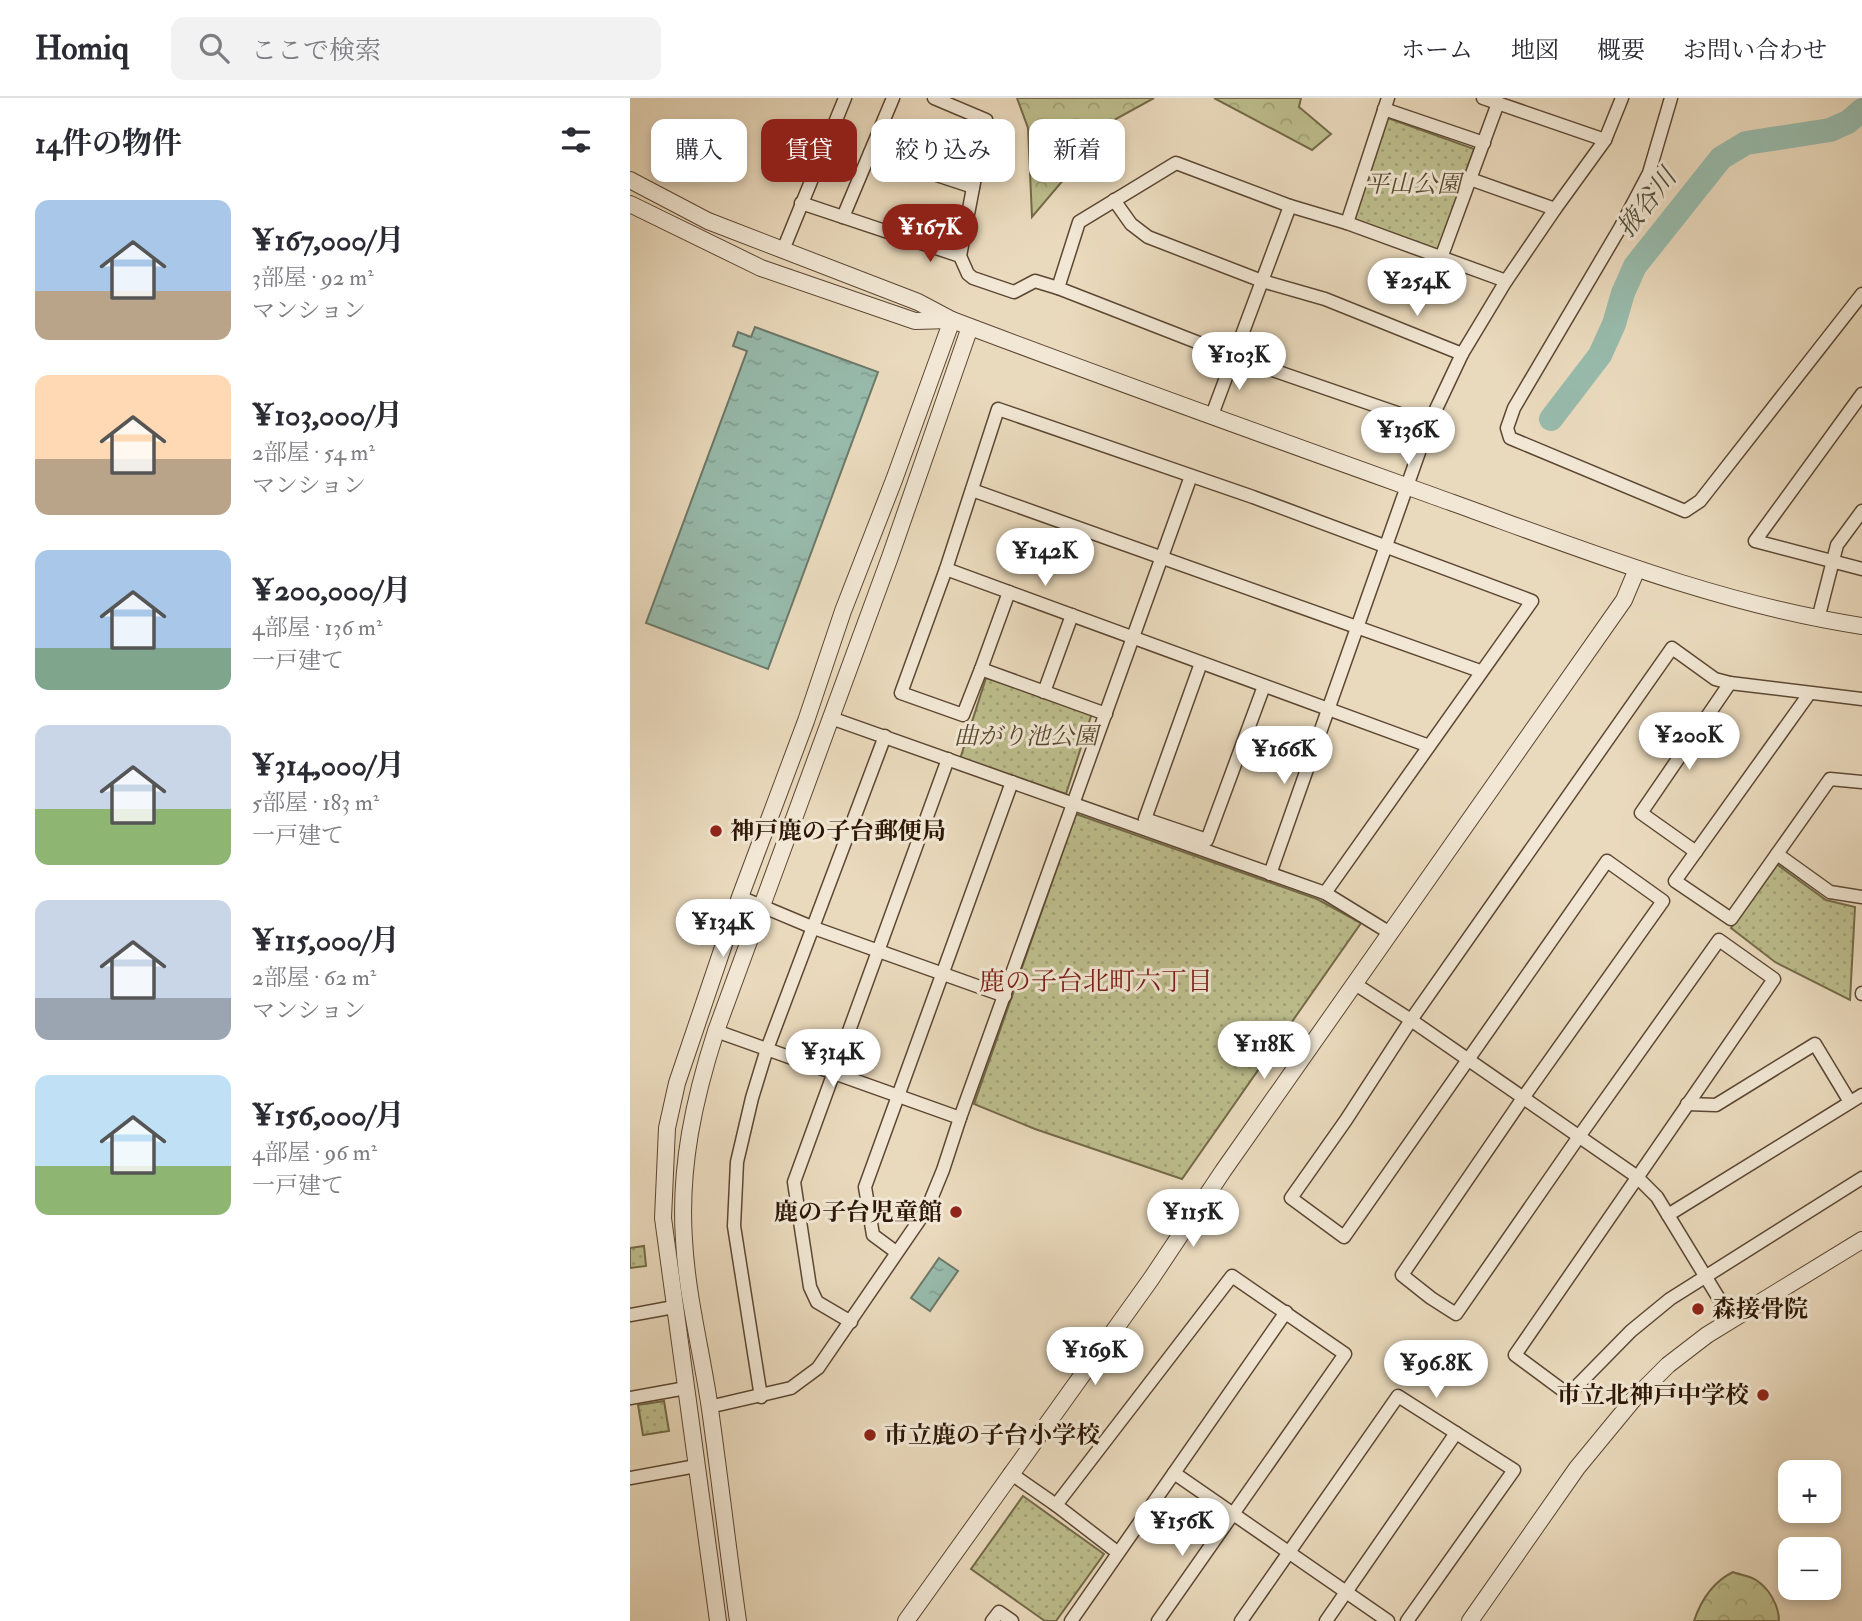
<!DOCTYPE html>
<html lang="ja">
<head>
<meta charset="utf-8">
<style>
  :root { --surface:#fff; --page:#f2f2f3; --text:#2b2b33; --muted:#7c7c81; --line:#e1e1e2; --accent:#8f2418 }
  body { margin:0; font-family:"IM FELL Double Pica","Noto Serif JP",serif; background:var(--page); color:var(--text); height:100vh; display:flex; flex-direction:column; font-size:26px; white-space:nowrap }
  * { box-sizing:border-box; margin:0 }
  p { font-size:23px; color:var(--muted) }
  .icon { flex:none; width:38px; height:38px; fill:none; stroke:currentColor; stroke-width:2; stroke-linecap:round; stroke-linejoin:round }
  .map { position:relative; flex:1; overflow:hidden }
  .drawer { display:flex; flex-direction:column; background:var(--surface); width:630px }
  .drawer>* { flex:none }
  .hud { position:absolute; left:21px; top:21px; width:665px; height:63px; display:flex; gap:14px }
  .tools { position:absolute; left:1148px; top:1362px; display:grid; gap:14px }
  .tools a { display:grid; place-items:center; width:63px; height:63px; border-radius:14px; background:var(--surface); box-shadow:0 4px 10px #0003; font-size:35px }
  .price { position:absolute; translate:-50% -60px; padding:0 16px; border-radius:24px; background:#fff; color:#222; font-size:23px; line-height:46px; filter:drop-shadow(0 2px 4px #0008) }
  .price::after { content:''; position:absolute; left:50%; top:42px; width:21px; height:16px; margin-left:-10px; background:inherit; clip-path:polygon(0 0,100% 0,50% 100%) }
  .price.on { background:var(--accent); color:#fff }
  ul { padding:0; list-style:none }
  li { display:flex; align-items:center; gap:21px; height:175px; padding:0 35px }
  li span { display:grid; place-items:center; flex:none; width:196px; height:140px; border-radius:14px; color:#555 }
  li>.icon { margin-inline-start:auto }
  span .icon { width:84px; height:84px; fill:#fffc; stroke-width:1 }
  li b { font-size:30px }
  h2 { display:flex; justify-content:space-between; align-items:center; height:84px; padding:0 35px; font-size:30px }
  .chip { padding:0 24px; border-radius:14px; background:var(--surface); box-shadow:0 4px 10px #0003; font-size:24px; line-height:63px }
  .chip.on { background:var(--accent); color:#fff }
  header { display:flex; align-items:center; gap:42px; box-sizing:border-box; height:98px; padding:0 35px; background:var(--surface); border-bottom:2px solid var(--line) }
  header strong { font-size:33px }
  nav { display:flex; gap:38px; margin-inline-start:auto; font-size:24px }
  .search { width:490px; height:63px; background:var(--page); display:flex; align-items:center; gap:18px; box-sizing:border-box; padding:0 24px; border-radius:14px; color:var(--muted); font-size:26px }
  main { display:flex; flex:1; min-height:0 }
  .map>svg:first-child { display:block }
</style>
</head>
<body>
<header>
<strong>Homiq</strong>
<div class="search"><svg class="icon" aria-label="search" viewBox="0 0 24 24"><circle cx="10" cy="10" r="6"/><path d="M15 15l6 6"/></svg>ここで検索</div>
<nav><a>ホーム</a><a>地図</a><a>概要</a><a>お問い合わせ</a></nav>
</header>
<main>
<section class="drawer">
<h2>14件の物件<svg class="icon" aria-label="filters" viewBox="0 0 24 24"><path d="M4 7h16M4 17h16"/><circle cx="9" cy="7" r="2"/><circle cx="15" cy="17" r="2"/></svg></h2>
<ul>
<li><span style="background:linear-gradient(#a9c7e8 65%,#b9a48a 0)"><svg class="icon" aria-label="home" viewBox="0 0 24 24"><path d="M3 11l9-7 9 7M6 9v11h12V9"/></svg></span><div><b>¥167,000/月</b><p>3部屋 · 92 m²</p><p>マンション</p></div></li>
<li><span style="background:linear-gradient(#ffd9b3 60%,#b9a48a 0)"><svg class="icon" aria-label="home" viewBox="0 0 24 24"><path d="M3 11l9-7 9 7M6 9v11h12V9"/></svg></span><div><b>¥103,000/月</b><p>2部屋 · 54 m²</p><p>マンション</p></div></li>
<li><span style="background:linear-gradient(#a9c7e8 70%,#7fa58c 0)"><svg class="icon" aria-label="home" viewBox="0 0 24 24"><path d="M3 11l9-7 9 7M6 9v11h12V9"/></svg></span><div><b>¥200,000/月</b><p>4部屋 · 136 m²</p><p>一戸建て</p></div></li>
<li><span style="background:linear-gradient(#c9d6e8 60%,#8fb573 0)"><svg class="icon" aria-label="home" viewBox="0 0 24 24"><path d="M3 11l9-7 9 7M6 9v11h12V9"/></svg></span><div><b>¥314,000/月</b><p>5部屋 · 183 m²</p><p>一戸建て</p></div></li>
<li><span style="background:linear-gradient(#c9d6e8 70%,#9aa5b1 0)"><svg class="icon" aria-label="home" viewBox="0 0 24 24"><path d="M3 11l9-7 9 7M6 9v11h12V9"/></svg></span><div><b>¥115,000/月</b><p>2部屋 · 62 m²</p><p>マンション</p></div></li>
<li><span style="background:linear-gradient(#bfe0f5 65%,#8fb573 0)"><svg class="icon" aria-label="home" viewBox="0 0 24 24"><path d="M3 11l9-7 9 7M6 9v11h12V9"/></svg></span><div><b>¥156,000/月</b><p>4部屋 · 96 m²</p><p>一戸建て</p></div></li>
</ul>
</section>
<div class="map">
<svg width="1232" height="1523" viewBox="0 0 1232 1523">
  <defs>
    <pattern id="grass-dots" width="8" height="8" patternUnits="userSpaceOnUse" patternTransform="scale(1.75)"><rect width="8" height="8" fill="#bdbd8c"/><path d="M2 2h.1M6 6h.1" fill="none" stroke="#a3a277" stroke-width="1.8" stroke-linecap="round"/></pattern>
    <pattern id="forest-crowns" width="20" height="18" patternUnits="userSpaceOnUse" patternTransform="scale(1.75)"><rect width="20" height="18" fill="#bdbd8c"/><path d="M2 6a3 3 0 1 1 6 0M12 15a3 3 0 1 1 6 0" fill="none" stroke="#a3a277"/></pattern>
    <pattern id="water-ripples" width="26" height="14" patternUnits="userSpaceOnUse" patternTransform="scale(1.75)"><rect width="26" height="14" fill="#98bbac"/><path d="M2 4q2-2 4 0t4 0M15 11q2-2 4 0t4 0" fill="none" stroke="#83a092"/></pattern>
  </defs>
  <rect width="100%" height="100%" fill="#eadabd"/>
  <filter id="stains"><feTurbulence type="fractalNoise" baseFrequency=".00286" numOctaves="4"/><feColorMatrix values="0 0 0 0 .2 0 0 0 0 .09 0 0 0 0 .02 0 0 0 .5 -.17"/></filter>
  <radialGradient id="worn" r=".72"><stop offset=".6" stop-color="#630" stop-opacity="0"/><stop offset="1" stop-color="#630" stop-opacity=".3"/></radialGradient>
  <g fill="url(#grass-dots)" stroke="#746a48" stroke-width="2">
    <polygon points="758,20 844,51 808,152 722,122"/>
    <polygon points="356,580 462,615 436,696 330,661"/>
    <polygon points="446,716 687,801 731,825 552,1081 405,1031 344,1006"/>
    <polygon points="1145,765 1196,802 1225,809 1220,902 1145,864 1101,830"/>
    <polygon points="14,1148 16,1168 0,1170 0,1150"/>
    <polygon points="34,1303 39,1333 13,1337 8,1307"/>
    <polygon points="393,1398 474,1456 426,1523 415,1523 341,1471"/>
  </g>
  <g fill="url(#forest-crowns)" stroke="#746a48" stroke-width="2">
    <polygon points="387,0 524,0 484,22 402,119 398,30"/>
    <polygon points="584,0 671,0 669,9 701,36 682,52"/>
    <path d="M1103 1474C1110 1477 1120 1478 1126 1482 1139 1490 1149 1508 1149 1523H1064C1071 1502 1083 1484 1103 1474Z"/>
  </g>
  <g fill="url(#water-ripples)" stroke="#6d7969" stroke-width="2">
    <polygon points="125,229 248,274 138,571 16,525 117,253 103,248 108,234 121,239"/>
    <polygon points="309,1160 328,1173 300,1213 281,1200"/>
  </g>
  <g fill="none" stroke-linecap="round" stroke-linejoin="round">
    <polyline stroke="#98bbac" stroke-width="24" points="921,321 970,257 984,226 993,195 1005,168 1091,60 1116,45 1200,32 1218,24 1232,12"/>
    <defs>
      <g id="minor">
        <polyline points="304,0 356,22 330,158"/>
        <polyline points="853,0 975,42"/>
        <polyline points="1041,0 1019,75 990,130 884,310 877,330 880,340 1055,413 1070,403 1232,196"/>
        <polyline points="754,11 854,45"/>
        <polyline points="240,55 343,89"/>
        <polyline points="840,81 925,111"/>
        <polyline points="484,102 501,126 518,139 632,183 695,201 832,256 799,326 640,776"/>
        <polyline points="171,105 330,158 338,176 343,180 384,194 405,183 428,190"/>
        <polyline points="660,108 717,125 876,183"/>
        <polyline points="213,119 263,0"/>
        <polyline points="717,125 758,0"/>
        <polyline points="153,152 215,0"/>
        <polyline points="811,160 868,5"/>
        <polyline points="832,256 876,183 925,111 975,42 992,0"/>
        <polyline points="1232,296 1125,443 1232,471"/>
        <polyline points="582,317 660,108 546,65 449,124 428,190 605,259 799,326"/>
        <polyline points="342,392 850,573"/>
        <polyline points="316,471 799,648"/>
        <polyline points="1188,521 1207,447 1232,413"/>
        <polyline points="571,565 515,721 577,742 634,588"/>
        <polyline points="351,571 379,494"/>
        <polyline points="414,594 442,517"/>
        <polyline points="1179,596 1045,783 1101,821 1200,681 1232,684"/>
        <polyline points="1232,601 1100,585 1085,581 1042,550 781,922 716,1022 661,1100 714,1139 977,763 1033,803 893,1000 772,1177 801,1200 826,1216 948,1040 1089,842 1144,881 885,1257 935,1294 943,1292 1001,1233 1040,1201 1232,1080"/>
        <polyline points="476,616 351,571 333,617 271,595 316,471 368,311 623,399 902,503 695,795"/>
        <polyline points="201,620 695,795 760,835"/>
        <polyline points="1066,754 1011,715 1100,585"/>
        <polyline points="1147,756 1200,794 1232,799"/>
        <polyline points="110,799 184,830 375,898"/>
        <polyline points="725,886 781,922 1006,1078 1027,1099 1102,1222"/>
        <polyline points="1232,895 1232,896"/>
        <polyline points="86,933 330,1020"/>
        <polyline points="1057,1006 1086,1007 1185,946 1220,1004"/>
        <polyline points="1038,1117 1232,997"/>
        <polyline points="266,1154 243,1137 235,1089 382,684"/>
        <polyline points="0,1217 44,1209"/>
        <polyline points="221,1224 187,1204 180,1189 164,1084 318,661"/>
        <polyline points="131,1299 104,1128 107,1064 122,1000 137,951 255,638"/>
        <polyline points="0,1300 56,1290"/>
        <polyline points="79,1309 161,1290 188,1270 297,1111 313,1072 330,1020 561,378"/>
        <polyline points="380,1375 426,1407 487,1454"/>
        <polyline points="544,1375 758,1523"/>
        <polyline points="0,1380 66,1368"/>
        <polyline points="426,1407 602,1178 715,1256 528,1523"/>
        <polyline points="362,1523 369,1514 382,1523"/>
        <polyline points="441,1523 656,1214"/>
        <polyline points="611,1523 768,1298 884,1372 777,1523"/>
        <polyline points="696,1523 826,1335"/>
      </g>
      <g id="tertiary">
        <path d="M0 82 78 123 288 204 322 222C488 285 656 345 823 405 956 453 1092 507 1232 528"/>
        <polyline points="0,106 131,170 285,223 320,222"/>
        <polyline points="88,1523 33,1120 37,1030 47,985 110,799 176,623 213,513 264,382 322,222"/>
        <path d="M108 1523C98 1453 90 1382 80 1311 72 1255 57 1199 54 1142 49 1070 64 1001 86 933L260 459 340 229"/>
        <polyline points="276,1523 521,1181 593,1073 994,502 1007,471"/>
        <polyline points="840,1523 947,1370 1003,1302 1038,1267 1077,1237 1232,1142"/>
      </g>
    </defs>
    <use href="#minor" stroke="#5c4733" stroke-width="15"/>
    <use href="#tertiary" stroke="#5c4733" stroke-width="18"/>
    <use href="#minor" stroke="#f1e7d4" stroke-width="12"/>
    <use href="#tertiary" stroke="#f1e7d4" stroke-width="16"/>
  </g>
  <g fill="#8f2418" stroke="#f1e7d4" stroke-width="2.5">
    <circle cx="86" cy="733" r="7"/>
    <circle cx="326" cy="1114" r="7"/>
    <circle cx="1068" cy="1211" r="7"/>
    <circle cx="1133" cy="1297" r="7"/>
    <circle cx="240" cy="1337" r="7"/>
  </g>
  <g text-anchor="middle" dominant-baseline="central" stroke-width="6" stroke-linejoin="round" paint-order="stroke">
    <g font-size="24" font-style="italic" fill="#58482e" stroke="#f1e7d4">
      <text x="783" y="86">平山公園</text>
      <text x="396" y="638">曲がり池公園</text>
    </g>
    <g font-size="24" font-weight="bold" fill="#2c1605" stroke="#f1e7d4" text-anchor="start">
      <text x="100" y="733">神戸鹿の子台郵便局</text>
      <text x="312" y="1114" text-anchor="end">鹿の子台児童館</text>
      <text x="1082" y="1211">森接骨院</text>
      <text x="1119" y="1297" text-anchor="end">市立北神戸中学校</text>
      <text x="254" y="1337">市立鹿の子台小学校</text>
    </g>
    <g font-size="26" font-style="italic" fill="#52503f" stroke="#f1e7d4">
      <text transform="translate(1017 105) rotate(-52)">掖谷川</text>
    </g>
    <g font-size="26" fill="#7a1f14" stroke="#f1e7d4">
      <text x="466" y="884">鹿の子台北町六丁目</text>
    </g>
  </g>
  <rect width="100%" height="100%" filter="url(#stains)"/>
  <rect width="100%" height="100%" fill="url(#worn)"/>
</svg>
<div class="tools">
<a>+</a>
<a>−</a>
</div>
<b class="price on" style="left:300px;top:166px">¥167K</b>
<b class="price" style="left:787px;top:220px">¥254K</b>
<b class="price" style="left:609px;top:294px">¥103K</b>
<b class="price" style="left:778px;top:369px">¥136K</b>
<b class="price" style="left:415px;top:490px">¥142K</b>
<b class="price" style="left:1059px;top:674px">¥200K</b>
<b class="price" style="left:654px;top:688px">¥166K</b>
<b class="price" style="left:93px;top:861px">¥134K</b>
<b class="price" style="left:634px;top:983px">¥118K</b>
<b class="price" style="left:203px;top:991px">¥314K</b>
<b class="price" style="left:563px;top:1151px">¥115K</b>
<b class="price" style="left:465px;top:1289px">¥169K</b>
<b class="price" style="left:806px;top:1302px">¥96.8K</b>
<b class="price" style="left:552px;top:1460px">¥156K</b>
<div class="hud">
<a class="chip">購入</a>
<a class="chip on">賃貸</a>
<a class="chip">絞り込み</a>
<a class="chip">新着</a>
</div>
</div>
</main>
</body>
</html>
